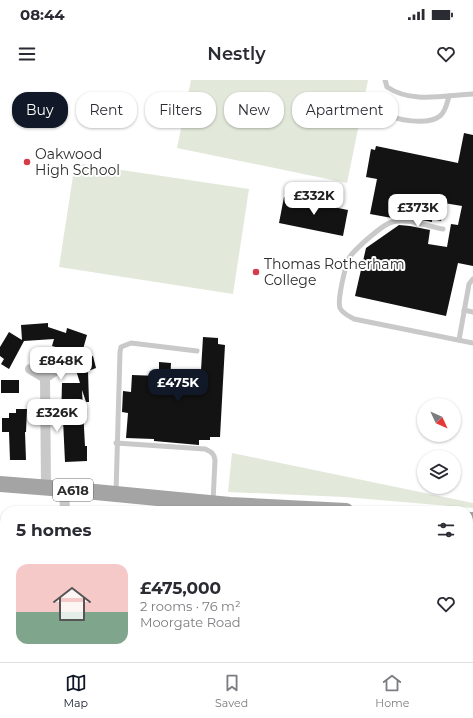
<!DOCTYPE html>
<html lang="en">
<head>
<meta charset="utf-8">
<style>
  :root { --surface:#fff; --page:#f7f7f7; --text:#2b2b33; --muted:#7c7c81; --line:#e1e1e2; --accent:#111827 }
  body { margin:0; font-family:Montserrat,sans-serif; background:var(--page); color:var(--text); height:100vh; display:flex; flex-direction:column; font-size:15px; white-space:nowrap }
  * { box-sizing:border-box; margin:0 }
  p { font-size:13px; color:var(--muted) }
  .icon { flex:none; width:22px; height:22px; fill:none; stroke:currentColor; stroke-width:2; stroke-linecap:round; stroke-linejoin:round }
  .map { position:relative; flex:1; overflow:hidden }
  .side { position:absolute; left:0px; top:426px; width:473px; height:156px; display:flex; flex-direction:column; background:var(--surface); border-radius:16px 16px 0 0; box-shadow:0 1px 3px #0004 }
  .side>* { flex:none }
  .guide { position:absolute; left:12px; top:12px; width:449px; height:36px; display:flex; gap:8px }
  .needle { width:26px; rotate:134deg }
  .fabs { position:absolute; left:417px; top:318px; display:grid; gap:8px }
  .fabs a { display:grid; place-items:center; width:44px; height:44px; border-radius:50%; background:var(--surface); box-shadow:0 1px 3px #0004; font-size:20px }
  .price { position:absolute; translate:-50% -34px; padding:0 9px; border-radius:8px; background:#fff; color:#222; font-size:13px; line-height:26px; filter:drop-shadow(0 1px 2px #0008) }
  .price::after { content:''; position:absolute; left:50%; top:24px; width:12px; height:9px; margin-left:-6px; background:inherit; clip-path:polygon(0 0,100% 0,50% 100%) }
  .price.selected { background:var(--accent); color:#fff }
  ul { padding:0; list-style:none }
  li { display:flex; align-items:center; gap:12px; height:100px; padding:0 16px }
  li span { display:grid; place-items:center; flex:none; width:112px; height:80px; border-radius:12px; color:#555 }
  li>.icon { margin-inline-start:auto }
  span .icon { width:48px; height:48px; fill:#fffc; stroke-width:1 }
  li b { font-size:17px }
  h2 { display:flex; justify-content:space-between; align-items:center; height:48px; padding:0 16px; font-size:17px }
  .chip { padding:0 14px; border-radius:16px; background:var(--surface); box-shadow:0 1px 3px #0004; font-size:14px; line-height:36px }
  .chip.selected { background:var(--accent); color:#fff }
  .status { display:flex; justify-content:space-between; align-items:center; height:28px; padding:0 20px; background:var(--surface); direction:ltr }
  .status svg { height:11px; fill:currentColor }
  header { display:flex; justify-content:space-between; align-items:center; height:52px; padding:0 16px; background:var(--surface); font-size:18px; font-weight:600 }
  .dock { display:flex; justify-content:space-around; align-items:center; height:56px; border-top:1px solid var(--line); background:var(--surface); font-size:11px; color:var(--muted) }
  .dock a { display:grid; justify-items:center; gap:2px }
  .dock .selected { color:var(--accent) }
  .map>svg:first-child { display:block }
</style>
</head>
<body>
<div class="status"><b>08:44</b><svg viewBox="0 0 49 12"><path d="M0 12V9h3v3zM5 12V6h3v6zM10 12V3h3v9zM15 12V0h3v12zM26 1h20v11H26zM47 4h2v5h-2z"/></svg></div>
<header><svg class="icon" aria-label="menu" viewBox="0 0 24 24"><path d="M4 6h16M4 12h16M4 18h16"/></svg>Nestly<svg class="icon" aria-label="heart" viewBox="0 0 24 24"><path d="M12 20l-8-8c-3-5 5-10 8-4 3-6 11-1 8 4z"/></svg></header>
<div class="map">
<svg width="473" height="582" viewBox="0 0 473 582">
  <rect width="100%" height="100%" fill="#fff"/>
  <g fill="#e2e8da">
    <polygon points="191,0 368,0 347,103 177,68"/>
    <polygon points="75,83 249,109 233,214 59,187"/>
    <polygon points="232,373 473,423 473,428 344,417 228,412"/>
  </g>
  <g fill="#131313">
    <polygon points="464,53 473,55 473,186 458,183 446,236 355,216 366,168 399,145 410,146 430,150 428,164 447,167 451,144 458,145 462,126 444,123 441,141 432,139 432,142 411,138 392,138 370,134 377,99 366,97 371,69 375,70 376,66 458,83"/>
    <polygon points="284,117 348,130 343,156 279,143"/>
    <polygon points="48,243 48,247 66,253 67,248 87,255 80,280 93,276 96,288 88,291 89,322 86,322 82,310 85,366 87,366 87,381 65,382 63,340 61,340 62,303 80,303 70,271 52,266 54,259 24,261 9,289 1,284 4,279 0,276 0,267 9,252 22,260 21,245"/>
    <polygon points="203,257 218,258 218,264 225,265 220,357 210,357 210,360 199,360 199,365 154,361 154,359 126,358 128,333 122,332 123,311 131,312 132,295 159,296 159,282 171,283 170,305 200,307"/>
    <rect x="1" y="300" width="18" height="13"/>
    <polygon points="16,329 27,329 26,352 25,352 26,380 10,380 9,352 2,352 2,338 9,338 9,333 16,333"/>
  </g>
  <g fill="none" stroke-linecap="round" stroke-linejoin="round">
    <g stroke="#c9c9c9" stroke-width="5">
      <path d="M385 0 387 7C412 24 445 15 473 14"/>
      <path d="M383 33C396 40 427 46 440 36 446 31 447 23 449 16"/>
      <path d="M443 149C427 146 407 138 392 142 382 145 352 171 348 180 345 189 337 220 340 228 343 234 349 236 354 239L473 263"/>
      <polyline points="464,230 473,232"/>
      <polyline points="459,260 469,204 473,199"/>
      <path d="M116 363 205 369C211 372 214 373 215 380L213 422"/>
      <polyline points="116,413 120,272 121,267 131,263 197,271"/>
      <polyline points="0,441 5,450"/>
      <polyline points="3,569 3,525 5,503"/>
    </g>
    <g stroke="#c9c9c9" stroke-width="10">
      <polyline points="30,289 45,298 61,287"/>
      <polyline points="45,298 46,407"/>
      <polyline points="64,409 65,431"/>
      <polyline points="73,577 73,582"/>
      <polyline points="228,582 228,577"/>
      <polyline points="395,582 396,577"/>
    </g>
    <g stroke="#a4a4a4" stroke-width="16">
      <polyline points="0,404 64,409 230,425 346,431"/>
      <polyline points="468,440 473,440"/>
    </g>
  </g>
  <g fill="#d53b46" stroke="#fff" stroke-width="1.5">
    <circle cx="27" cy="82" r="4"/>
    <circle cx="256" cy="192" r="4"/>
  </g>
  <g text-anchor="middle" dominant-baseline="central" stroke-width="4" stroke-linejoin="round" paint-order="stroke">
    <rect fill="#fff" stroke="#6b6b6b" stroke-width="1" x="53" y="399" width="40" height="22" rx="3"/>
    <g font-size="13" font-weight="bold" fill="#2c2c2c">
      <text x="73" y="410">A618</text>
    </g>
    <g font-size="14" fill="#2c2c2c" stroke="#fff" text-anchor="start">
      <text x="35" y="74">Oakwood<tspan x="35" dy="16">High School</tspan></text>
      <text x="264" y="184">Thomas Rotherham<tspan x="264" dy="16">College</tspan></text>
    </g>
  </g>
</svg>
<div class="fabs">
<a><svg class="needle" viewBox="-14 -14 28 28"><path d="M0-13l5 13h-10z" fill="#e53935"/><path d="M0 13l5-13h-10z" fill="#7c7c81"/></svg></a>
<a><svg class="icon" aria-label="layers" viewBox="0 0 24 24"><path d="M12 4l9 5-9 5-9-5zM3 14l9 5 9-5"/></svg></a>
</div>
<b class="price" style="left:314px;top:136px">£332K</b>
<b class="price" style="left:418px;top:148px">£373K</b>
<b class="price" style="left:61px;top:301px">£848K</b>
<b class="price selected" style="left:178px;top:323px">£475K</b>
<b class="price" style="left:57px;top:353px">£326K</b>
<div class="guide">
<a class="chip selected">Buy</a>
<a class="chip">Rent</a>
<a class="chip">Filters</a>
<a class="chip">New</a>
<a class="chip">Apartment</a>
</div>
<section class="side">
<h2>5 homes<svg class="icon" aria-label="filters" viewBox="0 0 24 24"><path d="M4 7h16M4 17h16"/><circle cx="9" cy="7" r="2"/><circle cx="15" cy="17" r="2"/></svg></h2>
<ul>
<li><span style="background:linear-gradient(#f6c9c9 60%,#7fa58c 0)"><svg class="icon" aria-label="home" viewBox="0 0 24 24"><path d="M3 11l9-7 9 7M6 9v11h12V9"/></svg></span><div><b>£475,000</b><p>2 rooms · 76 m²</p><p>Moorgate Road</p></div><svg class="icon" aria-label="heart" viewBox="0 0 24 24"><path d="M12 20l-8-8c-3-5 5-10 8-4 3-6 11-1 8 4z"/></svg></li>
</ul>
</section>
</div>
<nav class="dock">
<a class="selected"><svg class="icon" aria-label="map" viewBox="0 0 24 24"><path d="M3 6l6-2 6 2 6-2v14l-6 2-6-2-6 2zM9 4v14M15 6v14"/></svg>Map</a>
<a><svg class="icon" aria-label="saved" viewBox="0 0 24 24"><path d="M7 4h10v16l-5-4-5 4z"/></svg>Saved</a>
<a><svg class="icon" aria-label="home" viewBox="0 0 24 24"><path d="M3 11l9-7 9 7M6 9v11h12V9"/></svg>Home</a>
</nav>
</body>
</html>
